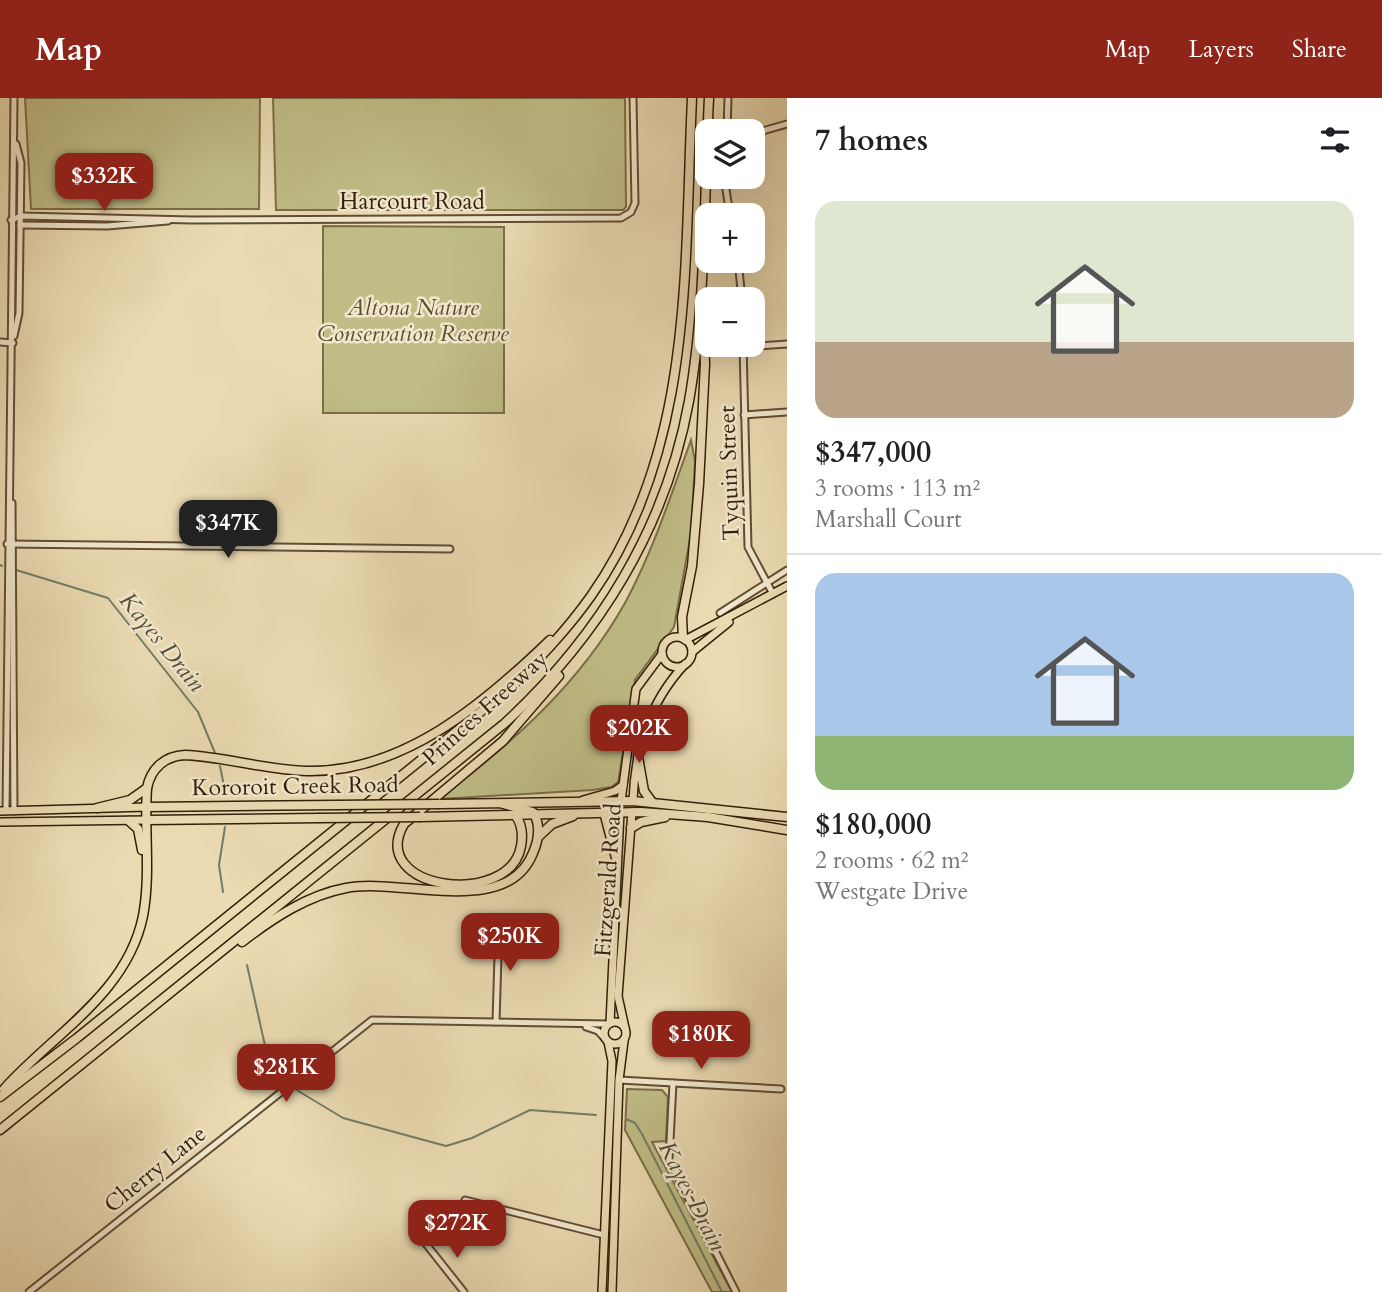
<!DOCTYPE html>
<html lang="en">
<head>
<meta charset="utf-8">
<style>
  :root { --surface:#fff; --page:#f6f6f6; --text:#202124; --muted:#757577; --line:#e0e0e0; --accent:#8f2418 }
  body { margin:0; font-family:Cardo,serif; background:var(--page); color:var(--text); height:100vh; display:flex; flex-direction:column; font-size:26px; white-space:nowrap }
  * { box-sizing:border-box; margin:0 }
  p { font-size:23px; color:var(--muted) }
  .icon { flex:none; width:38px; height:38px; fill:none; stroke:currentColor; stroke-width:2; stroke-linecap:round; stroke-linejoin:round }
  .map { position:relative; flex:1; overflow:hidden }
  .drawer { display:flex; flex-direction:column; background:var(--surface); width:595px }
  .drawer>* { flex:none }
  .controls { position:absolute; left:695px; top:21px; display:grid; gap:14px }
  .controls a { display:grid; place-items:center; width:70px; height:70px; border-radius:14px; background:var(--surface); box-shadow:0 7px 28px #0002; font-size:35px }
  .price { position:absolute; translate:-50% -60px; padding:0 16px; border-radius:14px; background:var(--accent); color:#fff; font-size:23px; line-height:46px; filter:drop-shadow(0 2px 4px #0008) }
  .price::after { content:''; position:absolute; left:50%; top:42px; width:21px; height:16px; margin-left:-10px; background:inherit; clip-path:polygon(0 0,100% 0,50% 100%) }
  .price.selected { background:#222; color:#fff }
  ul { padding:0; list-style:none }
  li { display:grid; align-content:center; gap:14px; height:371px; padding:0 28px }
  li+li { border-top:2px solid var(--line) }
  li span { display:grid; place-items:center; height:217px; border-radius:21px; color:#555 }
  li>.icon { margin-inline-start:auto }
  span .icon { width:126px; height:126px; fill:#fffc; stroke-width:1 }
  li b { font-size:30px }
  h2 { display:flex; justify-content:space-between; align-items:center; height:84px; padding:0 28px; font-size:30px }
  header { display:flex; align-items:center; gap:42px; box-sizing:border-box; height:98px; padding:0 35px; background:var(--accent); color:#fff }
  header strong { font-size:33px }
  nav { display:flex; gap:38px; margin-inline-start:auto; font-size:24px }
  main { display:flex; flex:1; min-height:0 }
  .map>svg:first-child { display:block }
</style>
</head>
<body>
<header>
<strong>Map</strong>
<nav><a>Map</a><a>Layers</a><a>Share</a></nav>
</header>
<main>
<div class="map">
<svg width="787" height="1194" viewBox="0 0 787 1194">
  <rect width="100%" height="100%" fill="#ebdbb3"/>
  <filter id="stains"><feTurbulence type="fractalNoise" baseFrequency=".00286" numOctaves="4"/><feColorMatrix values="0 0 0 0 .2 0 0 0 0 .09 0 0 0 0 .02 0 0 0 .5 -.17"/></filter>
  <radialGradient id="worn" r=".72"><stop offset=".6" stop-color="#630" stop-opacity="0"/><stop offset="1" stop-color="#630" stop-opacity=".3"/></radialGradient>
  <g fill="#c0bd87" stroke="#7a6e48" stroke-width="2">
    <polygon points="25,0 260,0 259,111 31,111"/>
    <polygon points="273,0 625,0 626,109 623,112 276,112"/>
    <polygon points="323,128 504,129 504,315 323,315"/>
    <path d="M691 342 695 363 691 435 674 529 635 582 618 684 611 689 593 692 439 701C512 645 579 587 625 505 653 453 671 397 691 342Z"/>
    <polygon points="627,991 662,992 668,999 666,1043 652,1044 732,1194 712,1194 625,1032"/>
  </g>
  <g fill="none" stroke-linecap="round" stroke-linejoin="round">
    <g stroke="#707d68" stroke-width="2">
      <polyline points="0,467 2,468"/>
      <polyline points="16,472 108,500 198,614 215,655"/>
      <polyline points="220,668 226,698"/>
      <polyline points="223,794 219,767 225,729"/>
      <polyline points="247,867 270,970 281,981"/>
      <polyline points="295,991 343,1020 446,1048 472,1040 530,1012 596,1017"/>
      <polyline points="626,1021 635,1025 642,1036 722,1194"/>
    </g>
    <defs>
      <g id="minor">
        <polyline points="727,33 728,0"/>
        <polyline points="752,36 787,26"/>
        <polyline points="724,79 730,117"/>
        <polyline points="11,122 21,118 192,122 621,120 631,114 635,105 633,0"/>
        <polyline points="20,127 107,128 168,123"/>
        <polyline points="738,163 742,201"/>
        <polyline points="14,238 19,215 21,65 16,46"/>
        <polyline points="0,244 13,245"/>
        <polyline points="743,247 748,449 773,496"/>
        <polyline points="743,249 787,246"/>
        <polyline points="744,317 787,314"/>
        <polyline points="12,405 14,713"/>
        <polyline points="7,446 450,451"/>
        <polyline points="720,515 787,472"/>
        <polyline points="6,713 14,0"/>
        <polyline points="496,924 499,825"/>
        <polyline points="586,929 598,933 606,942"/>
        <polyline points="619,982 781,991"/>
        <polyline points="673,985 669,1062 736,1194"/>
        <polyline points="465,1102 604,1137"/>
        <polyline points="426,1146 464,1194"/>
        <polyline points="29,1194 372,922 608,926"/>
      </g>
      <g id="major">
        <circle cx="677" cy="554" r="15"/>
        <polyline points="685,542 787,488"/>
        <polyline points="692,554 729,524"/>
        <polyline points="583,702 615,693 623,687"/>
        <polyline points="621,703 636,591 662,556"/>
        <path d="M633 703C635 650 649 605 685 566"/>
        <polyline points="0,713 147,709"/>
        <polyline points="0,724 147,722"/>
        <circle cx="615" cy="935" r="11"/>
        <polyline points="610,925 620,714"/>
        <polyline points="625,930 618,898 632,714"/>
        <polyline points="602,1194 612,963 608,944"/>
        <polyline points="612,1194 619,982 624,943"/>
      </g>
      <g id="highway">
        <polyline points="683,540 682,519 692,468 699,386 705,266 703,202"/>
        <polyline points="638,659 644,693 652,704"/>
        <polyline points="439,706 633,703 787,719"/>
        <polyline points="147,709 337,707"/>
        <polyline points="97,710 130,702 147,690"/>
        <polyline points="604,714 616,760"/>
        <path d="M515 717C522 725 523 738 521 748 510 811 366 792 404 726L503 643 559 578"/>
        <polyline points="420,719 641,714 708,719 787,732"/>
        <polyline points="147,722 319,720"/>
        <polyline points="129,723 138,731 142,752"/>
        <polyline points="631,730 641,724 665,719"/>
        <polyline points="538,739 552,726 573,718"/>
        <path d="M242 844C273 820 308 797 346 790 401 779 507 821 533 755 539 741 541 727 533 714L503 706"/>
        <path d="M4 991C53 936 127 896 143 818 151 776 144 732 147 690 151 670 165 658 185 657 226 659 266 672 307 673 403 675 485 605 550 542"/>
        <path d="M0 999 77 940 510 590C539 561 567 532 591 498 694 352 684 171 692 0"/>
        <path d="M0 1032 505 625C599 538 666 430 689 303 706 207 704 98 709 0"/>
      </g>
    </defs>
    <use href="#minor" stroke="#614d34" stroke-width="9"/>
    <use href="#major" stroke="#331e09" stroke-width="10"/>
    <use href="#highway" stroke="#331e09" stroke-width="11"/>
    <use href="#minor" stroke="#f2e8ce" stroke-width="5"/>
    <use href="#major" stroke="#ebdbb3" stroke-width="7"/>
    <use href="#highway" stroke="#ebdbb3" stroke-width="8"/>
    <defs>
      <g id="highway-bridge">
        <polyline points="337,707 439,706"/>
        <polyline points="319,720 420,719"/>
      </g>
    </defs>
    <use href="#highway-bridge" stroke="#331e09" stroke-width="11" stroke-linecap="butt"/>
    <use href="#highway-bridge" stroke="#ebdbb3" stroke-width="8"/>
  </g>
  <g text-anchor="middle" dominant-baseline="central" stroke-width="5" stroke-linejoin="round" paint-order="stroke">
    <g font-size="23" fill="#331e09" stroke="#f2e8ce">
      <text x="412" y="103">Harcourt Road</text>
      <text transform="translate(729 375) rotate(-92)">Tyquin Street</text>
      <text transform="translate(485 610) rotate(-42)">Princes Freeway</text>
      <text transform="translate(295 688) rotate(-1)">Kororoit Creek Road</text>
      <text transform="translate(608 782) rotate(-86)">Fitzgerald Road</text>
      <text transform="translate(155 1071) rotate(-39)">Cherry Lane</text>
    </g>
    <g font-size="23" font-style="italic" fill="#5d4e2f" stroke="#f2e8ce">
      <text x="413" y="209">Altona Nature<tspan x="413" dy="26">Conservation Reserve</tspan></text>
    </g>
    <g font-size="24" font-style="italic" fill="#524d38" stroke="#f2e8ce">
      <text transform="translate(162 544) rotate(51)">Kayes Drain</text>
      <text transform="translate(692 1098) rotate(63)">Kayes Drain</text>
    </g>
  </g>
  <rect width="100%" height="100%" filter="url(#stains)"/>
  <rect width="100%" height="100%" fill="url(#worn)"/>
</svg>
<div class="controls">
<a><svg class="icon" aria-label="layers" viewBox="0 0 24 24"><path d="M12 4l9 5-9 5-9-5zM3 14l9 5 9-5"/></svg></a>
<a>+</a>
<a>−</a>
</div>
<b class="price" style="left:104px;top:115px">$332K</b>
<b class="price selected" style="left:228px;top:462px">$347K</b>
<b class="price" style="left:639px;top:667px">$202K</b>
<b class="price" style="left:510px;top:875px">$250K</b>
<b class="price" style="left:701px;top:973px">$180K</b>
<b class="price" style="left:286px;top:1006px">$281K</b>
<b class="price" style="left:457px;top:1162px">$272K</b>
</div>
<section class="drawer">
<h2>7 homes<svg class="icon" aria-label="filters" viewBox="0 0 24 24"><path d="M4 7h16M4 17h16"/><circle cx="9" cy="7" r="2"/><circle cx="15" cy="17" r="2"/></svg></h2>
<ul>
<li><span style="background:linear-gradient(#dfe7d0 65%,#b9a48a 0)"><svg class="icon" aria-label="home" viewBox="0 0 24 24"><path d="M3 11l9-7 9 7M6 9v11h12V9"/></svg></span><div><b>$347,000</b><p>3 rooms · 113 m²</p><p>Marshall Court</p></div></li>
<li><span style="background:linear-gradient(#a9c7e8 75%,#8fb573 0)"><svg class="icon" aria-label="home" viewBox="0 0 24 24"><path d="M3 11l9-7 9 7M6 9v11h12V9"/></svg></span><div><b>$180,000</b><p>2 rooms · 62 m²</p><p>Westgate Drive</p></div></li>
</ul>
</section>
</main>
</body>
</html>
